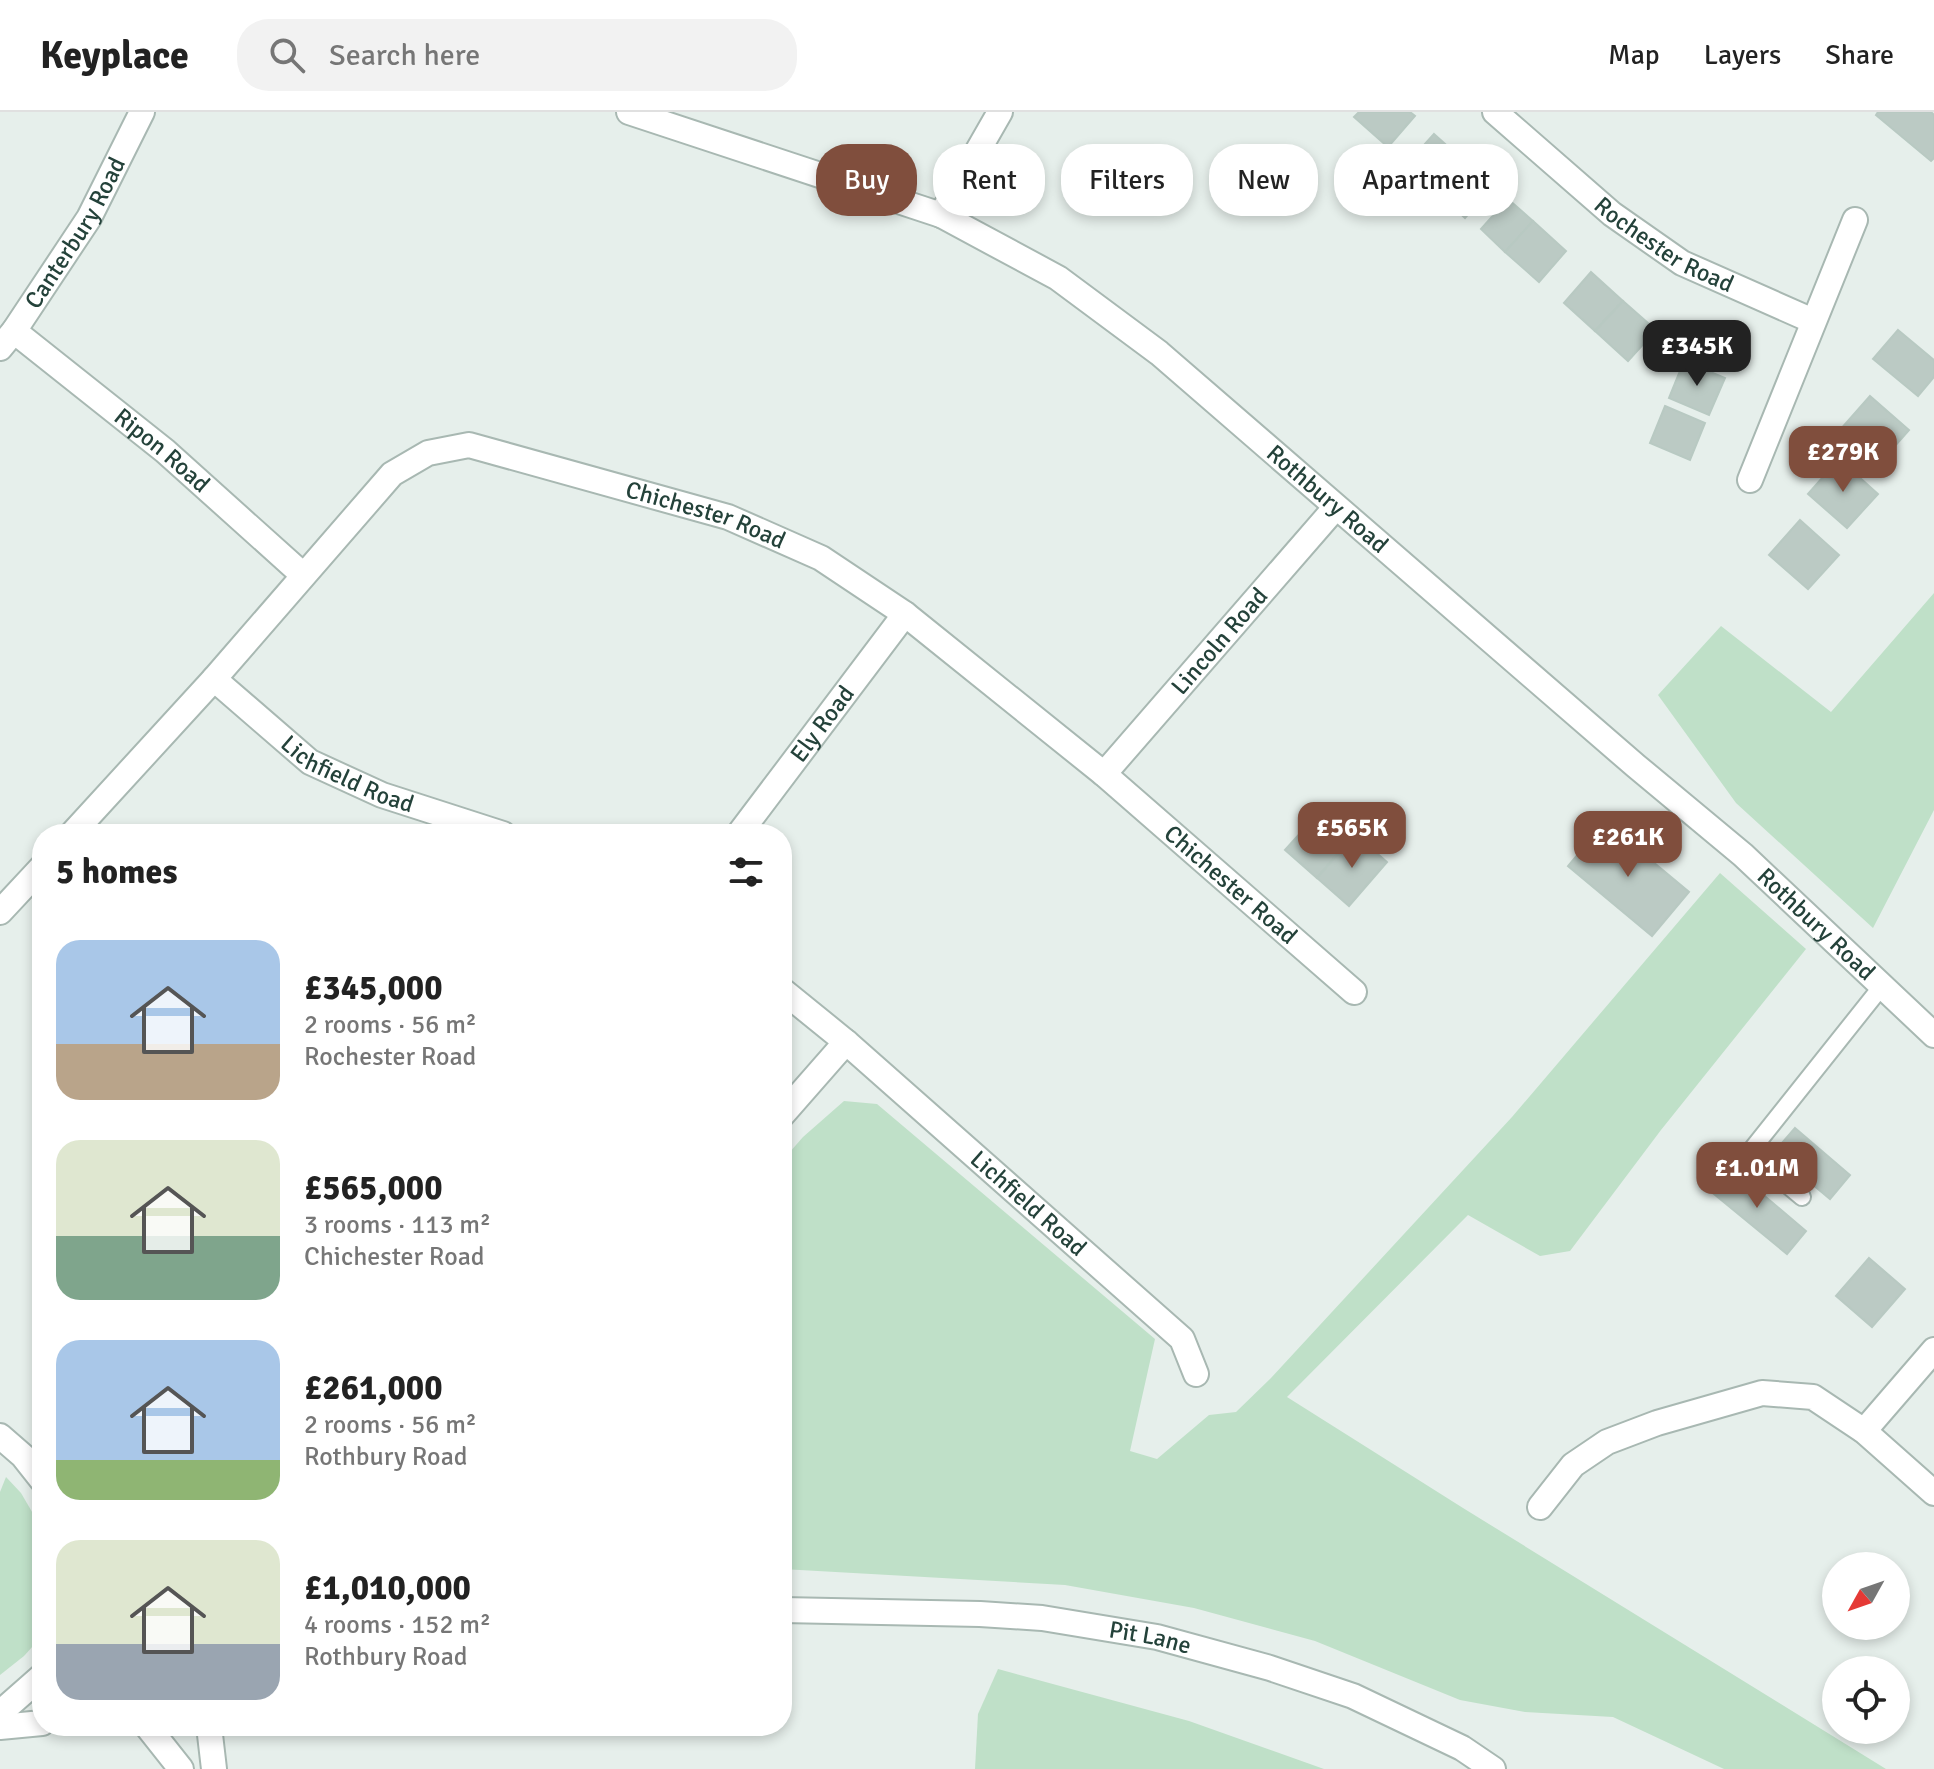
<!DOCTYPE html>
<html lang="en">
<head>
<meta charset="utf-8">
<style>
  :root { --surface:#fff; --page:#f2f2f2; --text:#222; --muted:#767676; --line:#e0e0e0; --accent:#804e3d }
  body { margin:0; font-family:Signika,sans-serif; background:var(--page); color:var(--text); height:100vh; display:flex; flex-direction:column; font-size:30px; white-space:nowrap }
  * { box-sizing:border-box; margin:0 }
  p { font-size:26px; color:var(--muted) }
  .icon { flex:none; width:44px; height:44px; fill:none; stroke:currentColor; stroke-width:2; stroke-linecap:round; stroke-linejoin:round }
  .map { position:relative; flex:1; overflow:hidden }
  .side { position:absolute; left:32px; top:712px; width:760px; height:912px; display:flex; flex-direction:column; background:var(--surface); border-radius:32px; box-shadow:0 4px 12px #0003 }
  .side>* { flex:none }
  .guide { position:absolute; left:816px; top:32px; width:760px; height:72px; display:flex; gap:16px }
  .needle { width:52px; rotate:230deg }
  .buttons { position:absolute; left:1822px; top:1440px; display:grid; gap:16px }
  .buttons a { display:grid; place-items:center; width:88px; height:88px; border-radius:50%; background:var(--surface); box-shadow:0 4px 12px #0003; font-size:40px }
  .price { position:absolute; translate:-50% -68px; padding:0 18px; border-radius:16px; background:var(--accent); color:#fff; font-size:26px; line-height:52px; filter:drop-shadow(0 2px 4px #0008) }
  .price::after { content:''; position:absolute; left:50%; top:48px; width:24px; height:18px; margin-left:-12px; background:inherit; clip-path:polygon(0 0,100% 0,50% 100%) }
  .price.current { background:#222; color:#fff }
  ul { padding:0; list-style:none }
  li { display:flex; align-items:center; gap:24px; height:200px; padding:0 24px }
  li span { display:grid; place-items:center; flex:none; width:224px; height:160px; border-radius:24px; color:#555 }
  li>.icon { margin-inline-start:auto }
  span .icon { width:96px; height:96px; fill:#fffc; stroke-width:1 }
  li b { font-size:34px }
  h2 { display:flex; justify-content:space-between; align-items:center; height:96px; padding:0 24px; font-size:34px }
  .chip { padding:0 28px; border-radius:32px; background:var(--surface); box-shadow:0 4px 12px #0003; font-size:28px; line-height:72px }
  .chip.current { background:var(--accent); color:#fff }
  header { display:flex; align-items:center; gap:48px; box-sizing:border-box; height:112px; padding:0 40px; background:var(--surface); border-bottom:2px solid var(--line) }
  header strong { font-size:38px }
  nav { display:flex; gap:44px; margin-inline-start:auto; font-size:28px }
  .search { width:560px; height:72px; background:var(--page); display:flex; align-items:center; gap:20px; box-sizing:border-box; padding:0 28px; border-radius:32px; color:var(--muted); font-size:30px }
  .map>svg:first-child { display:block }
</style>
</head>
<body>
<header>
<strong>Keyplace</strong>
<div class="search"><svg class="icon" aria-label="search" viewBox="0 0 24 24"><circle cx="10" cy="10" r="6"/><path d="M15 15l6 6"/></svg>Search here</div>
<nav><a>Map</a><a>Layers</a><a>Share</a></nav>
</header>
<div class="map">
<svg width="1934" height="1657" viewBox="0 0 1934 1657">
  <rect width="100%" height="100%" fill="#e6efeb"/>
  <g fill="#bfe0c8">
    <polygon points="1934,481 1934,698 1873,816 1736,691 1658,583 1721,514 1831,600"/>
    <polygon points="1720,761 1806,837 1661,1018 1570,1139 1540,1144 1468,1103 1287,1285 1463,1396 1886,1657 1724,1657 1613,1605 1525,1600 1460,1588 1315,1529 1194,1496 1065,1473 782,1457 782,1049 803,1025 844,989 877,992 1155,1227 1130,1339 1157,1347 1209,1303 1236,1300 1271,1266 1512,1005"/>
    <polygon points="6,1365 21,1381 42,1417 42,1524 24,1544 0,1563 0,1380"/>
    <polygon points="998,1557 1189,1609 1324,1657 975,1657 978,1602"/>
  </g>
  <g fill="#bbcac4" stroke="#b8c9c2" stroke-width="2">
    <polygon points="1359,0 1410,0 1415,4 1388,35 1354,5"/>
    <polygon points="1878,0 1931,0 1934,3 1934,46 1931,49 1876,3"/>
    <polygon points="1434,22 1463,48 1436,79 1406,53"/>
    <polygon points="1463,48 1492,75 1465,106 1436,79"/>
    <polygon points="1508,87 1533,109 1505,140 1481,117"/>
    <polygon points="1533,109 1566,139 1539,170 1505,140"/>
    <polygon points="1591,160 1623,189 1595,219 1564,191"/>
    <polygon points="1623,189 1656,218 1628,249 1595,219"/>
    <polygon points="1898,218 1934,248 1934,265 1918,284 1873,247"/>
    <polygon points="1684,249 1725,266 1709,303 1669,286"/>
    <polygon points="1870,284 1909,318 1878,353 1840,318"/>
    <polygon points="1665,294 1705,311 1690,348 1650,331"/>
    <polygon points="1839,347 1878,382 1847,416 1808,382"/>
    <polygon points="1800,408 1839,443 1808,477 1769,443"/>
    <polygon points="1324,695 1355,722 1317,766 1285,738"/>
    <polygon points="1605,710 1689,780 1652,824 1568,754"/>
    <polygon points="1355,722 1387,750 1349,794 1317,766"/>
    <polygon points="1795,1016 1850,1063 1830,1087 1774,1040"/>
    <polygon points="1728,1053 1806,1119 1787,1142 1708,1077"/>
    <polygon points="1869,1146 1905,1177 1872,1215 1836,1184"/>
  </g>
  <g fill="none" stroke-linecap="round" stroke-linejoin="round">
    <defs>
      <polyline id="service" points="1802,1085 1749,1041 1882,874"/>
      <g id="minor">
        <path id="s1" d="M629 0 941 103 1058 166 1159 241 1636 654 1743 743 1934 923"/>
        <path id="s2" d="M1495 0 1612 102 1682 151 1813 209"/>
        <polyline points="941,103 1000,0"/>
        <path id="s3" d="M14 219 165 339 303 463"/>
        <path id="s4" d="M0 236 14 219 89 106 142 0"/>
        <polyline points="1750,368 1855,108"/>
        <path id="s5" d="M214 567 310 650 382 683 503 722"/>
        <path id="s6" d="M1104 662 1336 395"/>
        <path id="s7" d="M72 722 214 567 392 362 428 341 469 333 728 405 821 446 905 502 1104 662 1354 880"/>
        <path id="s8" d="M739 722 905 502"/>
        <polyline points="0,800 42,755"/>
        <path id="s9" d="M782 878 846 930 1182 1227 1196 1262"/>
        <polyline points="782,1003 846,930"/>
        <polyline points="1864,1319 1934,1238"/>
        <polyline points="0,1324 23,1344 42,1368"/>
        <polyline points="1540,1395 1573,1353 1607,1330 1657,1311 1762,1281 1813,1285 1864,1319 1934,1381"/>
        <polyline points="147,1614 181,1657"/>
        <polyline points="209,1614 214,1657"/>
      </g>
      <g id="tertiary">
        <path id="s10" d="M782 1498 980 1502 1042 1506 1157 1525 1270 1556 1353 1584 1462 1636 1493 1657"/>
        <polyline points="0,1601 42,1564"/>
        <polyline points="0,1615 42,1611"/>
      </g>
    </defs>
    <use href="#service" stroke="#a8b8b2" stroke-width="20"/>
    <use href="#minor" stroke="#a8b8b2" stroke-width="28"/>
    <use href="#tertiary" stroke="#a8b8b2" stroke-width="28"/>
    <use href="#service" stroke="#fff" stroke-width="16"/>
    <use href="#minor" stroke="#fff" stroke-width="24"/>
    <use href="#tertiary" stroke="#fff" stroke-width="24"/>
  </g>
  <g text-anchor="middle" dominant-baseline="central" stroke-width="8" stroke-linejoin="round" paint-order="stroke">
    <g font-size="24" fill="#24423a" stroke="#f7fbf9">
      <text stroke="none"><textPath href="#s4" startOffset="138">Canterbury Road</textPath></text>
      <text stroke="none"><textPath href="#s2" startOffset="216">Rochester Road</textPath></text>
      <text stroke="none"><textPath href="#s3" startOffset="190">Ripon Road</textPath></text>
      <text stroke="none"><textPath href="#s1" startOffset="810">Rothbury Road</textPath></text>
      <text stroke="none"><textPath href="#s7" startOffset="812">Chichester Road</textPath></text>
      <text stroke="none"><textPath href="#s6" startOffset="176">Lincoln Road</textPath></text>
      <text stroke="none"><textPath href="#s8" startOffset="138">Ely Road</textPath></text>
      <text stroke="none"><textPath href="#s5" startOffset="166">Lichfield Road</textPath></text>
      <text stroke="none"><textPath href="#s7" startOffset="1460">Chichester Road</textPath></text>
      <text stroke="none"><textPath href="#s1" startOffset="1458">Rothbury Road</textPath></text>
      <text stroke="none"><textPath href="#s9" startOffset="326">Lichfield Road</textPath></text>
      <text stroke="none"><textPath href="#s10" startOffset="370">Pit Lane</textPath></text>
    </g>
  </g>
</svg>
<div class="buttons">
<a><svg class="needle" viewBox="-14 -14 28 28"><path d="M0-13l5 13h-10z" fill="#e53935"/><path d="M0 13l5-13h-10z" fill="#767676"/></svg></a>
<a><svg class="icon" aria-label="locate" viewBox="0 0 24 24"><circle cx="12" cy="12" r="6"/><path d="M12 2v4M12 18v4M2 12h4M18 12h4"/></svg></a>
</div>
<b class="price current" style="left:1697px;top:276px">£345K</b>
<b class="price" style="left:1843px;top:382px">£279K</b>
<b class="price" style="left:1352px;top:758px">£565K</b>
<b class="price" style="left:1628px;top:767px">£261K</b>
<b class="price" style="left:1757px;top:1098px">£1.01M</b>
<div class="guide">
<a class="chip current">Buy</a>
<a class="chip">Rent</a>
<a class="chip">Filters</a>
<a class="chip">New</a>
<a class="chip">Apartment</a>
</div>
<section class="side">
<h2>5 homes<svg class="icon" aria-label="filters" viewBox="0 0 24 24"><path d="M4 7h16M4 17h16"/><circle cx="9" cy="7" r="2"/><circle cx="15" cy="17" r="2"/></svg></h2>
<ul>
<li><span style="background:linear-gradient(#a9c7e8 65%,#b9a48a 0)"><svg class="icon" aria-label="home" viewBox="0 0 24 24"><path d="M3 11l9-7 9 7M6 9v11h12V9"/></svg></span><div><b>£345,000</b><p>2 rooms · 56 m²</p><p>Rochester Road</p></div></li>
<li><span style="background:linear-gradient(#dfe7d0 60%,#7fa58c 0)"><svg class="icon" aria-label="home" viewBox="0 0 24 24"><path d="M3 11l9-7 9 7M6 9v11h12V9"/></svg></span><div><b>£565,000</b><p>3 rooms · 113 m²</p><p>Chichester Road</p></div></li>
<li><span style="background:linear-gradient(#a9c7e8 75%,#8fb573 0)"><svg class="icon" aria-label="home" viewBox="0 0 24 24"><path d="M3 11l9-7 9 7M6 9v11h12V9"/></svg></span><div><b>£261,000</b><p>2 rooms · 56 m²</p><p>Rothbury Road</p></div></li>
<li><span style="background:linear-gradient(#dfe7d0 65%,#9aa5b1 0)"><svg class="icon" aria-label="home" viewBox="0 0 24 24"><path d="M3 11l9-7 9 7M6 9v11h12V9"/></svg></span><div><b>£1,010,000</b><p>4 rooms · 152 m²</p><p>Rothbury Road</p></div></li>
</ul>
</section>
</div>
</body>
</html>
